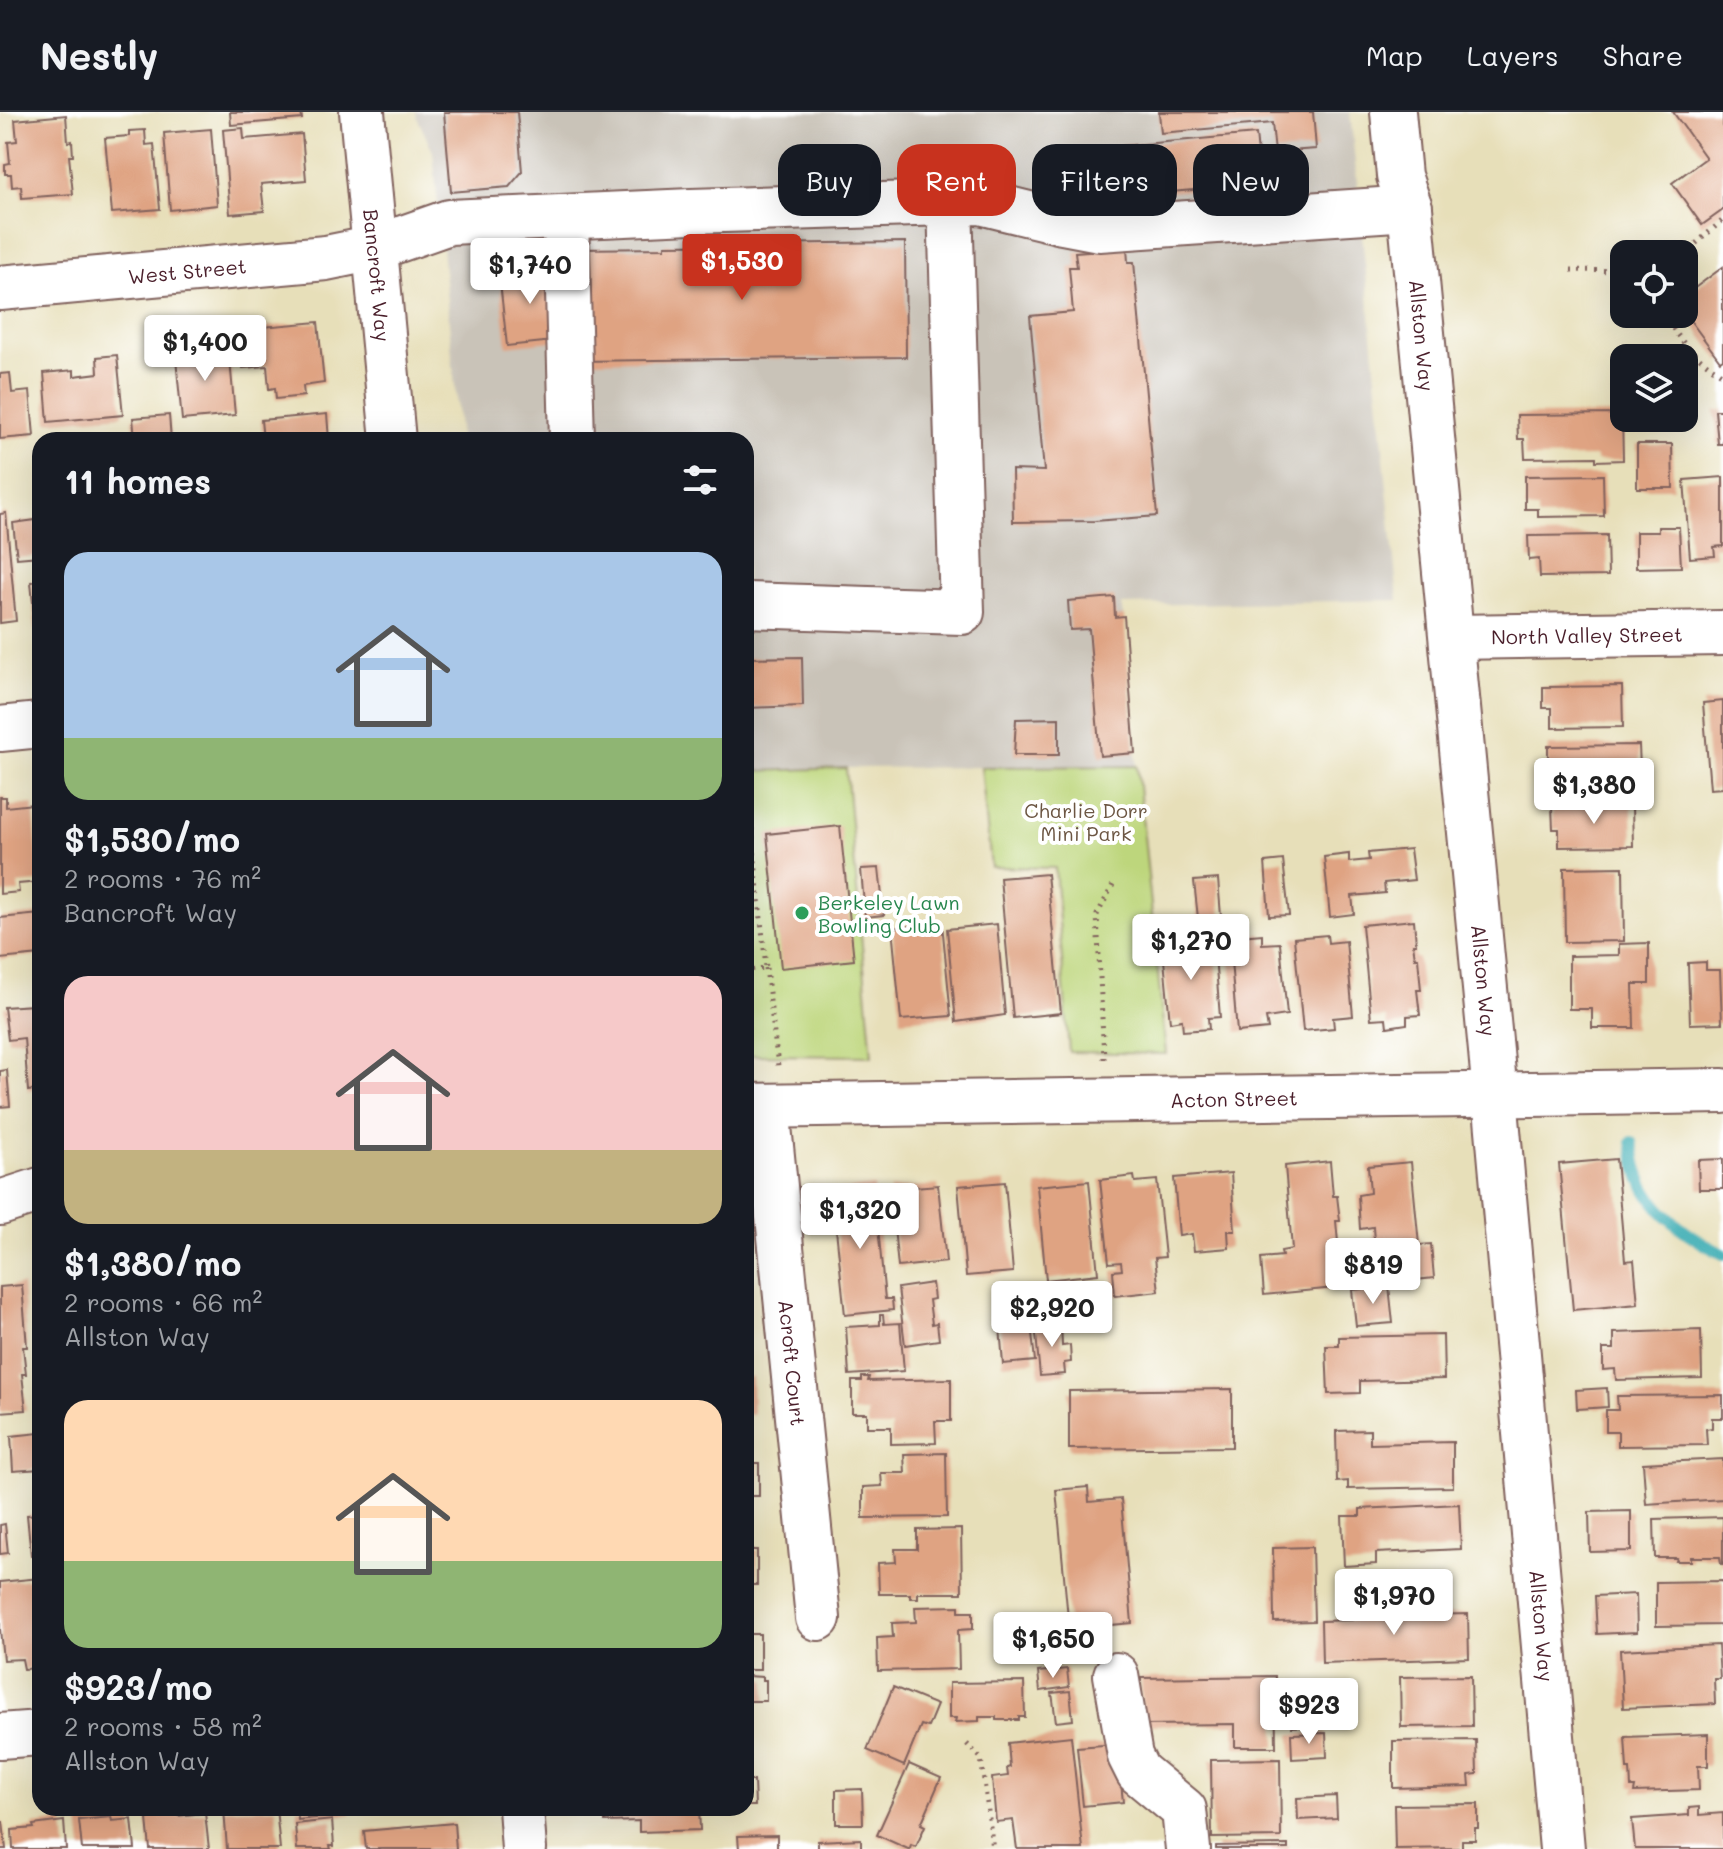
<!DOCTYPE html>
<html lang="en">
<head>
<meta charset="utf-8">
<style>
  :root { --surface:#171b24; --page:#20242c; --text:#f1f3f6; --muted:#9ea1a6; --line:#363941; --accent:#c8321e }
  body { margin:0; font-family:Mali,sans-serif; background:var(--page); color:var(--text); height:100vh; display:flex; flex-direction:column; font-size:30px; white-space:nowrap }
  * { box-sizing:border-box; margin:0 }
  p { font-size:26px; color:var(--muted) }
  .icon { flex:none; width:44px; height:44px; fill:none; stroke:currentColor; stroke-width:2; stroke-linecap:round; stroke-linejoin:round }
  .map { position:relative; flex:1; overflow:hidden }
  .side { position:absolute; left:32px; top:320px; width:722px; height:1384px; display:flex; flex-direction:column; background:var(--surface); border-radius:24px; box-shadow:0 8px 32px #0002 }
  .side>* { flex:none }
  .guide { position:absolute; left:778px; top:32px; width:760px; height:72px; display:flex; gap:16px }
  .buttons { position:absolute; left:1610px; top:128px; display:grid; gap:16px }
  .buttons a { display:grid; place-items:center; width:88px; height:88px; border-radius:16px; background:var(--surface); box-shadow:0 8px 32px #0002; font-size:40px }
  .price { position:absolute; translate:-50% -68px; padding:0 18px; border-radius:8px; background:#fff; color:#222; font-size:26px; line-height:52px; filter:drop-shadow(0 2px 4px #0008) }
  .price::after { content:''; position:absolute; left:50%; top:48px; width:24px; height:18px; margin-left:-12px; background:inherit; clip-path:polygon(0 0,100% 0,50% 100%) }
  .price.active { background:var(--accent); color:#fff }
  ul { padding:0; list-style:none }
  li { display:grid; align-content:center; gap:16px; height:424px; padding:0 32px }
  li span { display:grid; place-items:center; height:248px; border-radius:24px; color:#555 }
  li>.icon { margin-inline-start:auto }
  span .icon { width:144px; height:144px; fill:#fffc; stroke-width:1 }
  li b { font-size:34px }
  h2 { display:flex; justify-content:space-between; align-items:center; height:96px; padding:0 32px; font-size:34px }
  .tag { padding:0 28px; border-radius:24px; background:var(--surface); box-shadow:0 8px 32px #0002; font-size:28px; line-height:72px }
  .tag.active { background:var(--accent); color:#fff }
  header { display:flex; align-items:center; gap:48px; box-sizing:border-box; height:112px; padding:0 40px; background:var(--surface); border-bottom:2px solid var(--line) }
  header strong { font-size:38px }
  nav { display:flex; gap:44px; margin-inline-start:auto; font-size:28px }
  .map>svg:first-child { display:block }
</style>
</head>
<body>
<header>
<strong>Nestly</strong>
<nav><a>Map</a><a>Layers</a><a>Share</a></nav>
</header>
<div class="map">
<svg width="1723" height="1737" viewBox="0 0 1723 1737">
  <rect width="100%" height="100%" fill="#fff"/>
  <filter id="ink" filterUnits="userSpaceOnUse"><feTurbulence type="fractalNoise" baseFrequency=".0125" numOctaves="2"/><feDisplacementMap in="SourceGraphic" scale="16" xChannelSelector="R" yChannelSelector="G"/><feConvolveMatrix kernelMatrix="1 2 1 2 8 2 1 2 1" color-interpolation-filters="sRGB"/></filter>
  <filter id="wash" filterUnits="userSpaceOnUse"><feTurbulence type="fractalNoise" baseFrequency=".006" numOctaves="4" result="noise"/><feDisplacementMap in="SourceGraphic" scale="32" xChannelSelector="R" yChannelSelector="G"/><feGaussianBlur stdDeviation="1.8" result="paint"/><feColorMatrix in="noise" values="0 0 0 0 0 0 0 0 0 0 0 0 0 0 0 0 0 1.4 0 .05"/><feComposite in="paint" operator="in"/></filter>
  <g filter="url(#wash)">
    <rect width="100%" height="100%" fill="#e7dfb9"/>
    <polygon fill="#c9c3b8" points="416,0 1350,0 1398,488 1122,493 1137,654 846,656 757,659 754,606 746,606 746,328 460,328 433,40 417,5"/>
    <g fill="#bdd67b" stroke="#847a53" stroke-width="2">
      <polygon points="754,605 758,659 846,656 872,944 746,943 746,606"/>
      <polygon points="1137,654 1166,942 1069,940 1055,756 991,755 981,655"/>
    </g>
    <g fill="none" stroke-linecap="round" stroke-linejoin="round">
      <path stroke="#3cadb4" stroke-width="12" d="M1632 1030C1634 1039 1635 1047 1637 1055 1647 1097 1687 1124 1723 1142"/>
    </g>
    <g id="blocks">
      <g fill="#dfa382">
        <polygon points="230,0 301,0 302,7 231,13"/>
        <polygon points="444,0 517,0 522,60 509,75 451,80"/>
        <polygon points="1159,0 1313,0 1316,37 1275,40 1272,11 1161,21"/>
        <polygon points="1673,0 1723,0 1723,98 1702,113 1672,71 1706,46"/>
        <polygon points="66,3 68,30 72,29 73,44 69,44 73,82 22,86 21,74 12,75 11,62 5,62 5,52 10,51 8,30 17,29 15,8"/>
        <polygon points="243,16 244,27 302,22 306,68 261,72 264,99 230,102 223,18"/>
        <polygon points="211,17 217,93 170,98 164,21"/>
        <polygon points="145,18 146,33 154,32 160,97 112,101 105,26 129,24 129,19"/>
        <polygon points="1256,22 1261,72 1103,86 1102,78 1092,78 1088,44 1098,43 1098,36"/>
        <polygon points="905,130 906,245 578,249 576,137 665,136 665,133"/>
        <polygon points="1127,136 1128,150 1134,150 1157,404 1095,409 1013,410 1012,358 1044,359 1030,204 1073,200 1069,155 1077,155 1075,140"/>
        <polygon points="554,155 562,228 507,234 499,161"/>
        <polygon points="1723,155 1723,247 1720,249 1684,200 1684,184"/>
        <polygon points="318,210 324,271 303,274 304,284 276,287 275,276 269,277 267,254 243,256 240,217"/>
        <polygon points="211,233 211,238 229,237 235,303 182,308 175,237"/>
        <polygon points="117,243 123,303 48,310 44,261 74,258 74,264 98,261 97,245"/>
        <polygon points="10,261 12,281 30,279 34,324 0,327 0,262"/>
        <polygon points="1715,298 1723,298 1723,332 1718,332"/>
        <polygon points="327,302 329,328 263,328 261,308"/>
        <polygon points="1622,302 1623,348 1596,349 1596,345 1525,346 1524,327 1518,327 1517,303"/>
        <polygon points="169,303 171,328 135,328 133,306"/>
        <polygon points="1637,332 1672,332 1673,376 1637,376"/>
        <polygon points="1603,363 1604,404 1538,405 1538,397 1525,397 1525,364"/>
        <polygon points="1723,365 1723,434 1714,435 1715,444 1690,446 1684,368"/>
        <polygon points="6,401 16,509 0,511 0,402"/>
        <polygon points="36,408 39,444 17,446 13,411"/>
        <polygon points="1658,415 1679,415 1681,455 1636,456 1636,420 1658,420"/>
        <polygon points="1607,423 1608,464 1540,465 1539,447 1529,448 1528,424"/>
        <polygon points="40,469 40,543 38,543 31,470"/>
        <polygon points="1114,485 1115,505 1124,504 1135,641 1100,644 1089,517 1070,518 1068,489"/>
        <polygon points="802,545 803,594 746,596 746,546"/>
        <polygon points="1622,574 1623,615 1552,616 1552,596 1543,596 1543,575"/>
        <polygon points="1723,589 1723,676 1710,677 1703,591"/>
        <polygon points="1059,606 1059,643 1014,643 1016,607"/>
        <polygon points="1639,633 1640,656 1628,656 1628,674 1561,675 1560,666 1548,666 1548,634"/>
        <polygon points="0,685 6,685 6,695 33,692 40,770 18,772 19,780 0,782"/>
        <polygon points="1632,693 1633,734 1559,735 1559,717 1553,717 1552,694"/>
        <polygon points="840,714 854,848 781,856 767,722"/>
        <polygon points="1410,737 1414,768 1384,771 1385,781 1352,784 1354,802 1330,805 1324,745 1349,742 1349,750 1369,748 1368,741"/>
        <polygon points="1283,748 1289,803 1269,804 1265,750"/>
        <polygon points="1623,755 1624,829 1565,830 1564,756"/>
        <polygon points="879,756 884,803 865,805 861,757"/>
        <polygon points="1047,762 1061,901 1013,906 1000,766"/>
        <polygon points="1218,767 1221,804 1198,806 1194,769"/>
        <polygon points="40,802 40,843 0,847 0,806"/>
        <polygon points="1414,808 1416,832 1413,832 1415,846 1418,846 1421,878 1417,878 1420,903 1407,904 1407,912 1387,915 1386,906 1371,907 1362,813"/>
        <polygon points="942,811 951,904 901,908 892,816"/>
        <polygon points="997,812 1005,903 956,910 947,817"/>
        <polygon points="1262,822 1262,832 1280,831 1287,903 1266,906 1268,917 1237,920 1229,825"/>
        <polygon points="1195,823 1195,833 1214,831 1220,905 1208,906 1209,917 1183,919 1182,908 1170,910 1162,827"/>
        <polygon points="1327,823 1328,831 1346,829 1353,904 1333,906 1334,916 1303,919 1294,826"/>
        <polygon points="1649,831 1649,872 1633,872 1634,916 1592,916 1592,897 1569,897 1569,844 1619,843 1619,832"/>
        <polygon points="1706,850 1706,858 1720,858 1722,911 1690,912 1688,851"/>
        <polygon points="34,886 40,886 40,977 28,979 24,926 8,928 4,895 34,893"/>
        <polygon points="7,958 10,994 0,995 0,959"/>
        <polygon points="1616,1047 1625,1149 1634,1148 1638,1192 1573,1198 1559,1052"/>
        <polygon points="1723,1047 1723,1077 1699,1077 1698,1048"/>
        <polygon points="1330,1049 1333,1084 1337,1084 1340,1109 1336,1109 1340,1152 1343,1151 1345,1175 1264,1183 1261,1146 1282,1144 1281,1139 1292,1137 1285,1054"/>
        <polygon points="1411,1050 1419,1133 1431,1132 1434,1166 1387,1171 1386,1159 1377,1160 1376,1151 1371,1151 1370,1143 1375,1143 1373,1115 1360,1117 1358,1083 1370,1081 1368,1054"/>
        <polygon points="1231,1061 1235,1119 1228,1119 1229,1136 1194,1139 1192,1122 1179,1124 1174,1066"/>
        <polygon points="1134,1064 1135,1070 1157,1068 1165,1145 1155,1146 1159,1179 1115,1184 1113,1159 1122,1158 1121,1150 1109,1151 1100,1068"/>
        <polygon points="1089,1069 1098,1162 1046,1168 1037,1074"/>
        <polygon points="1005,1070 1013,1160 966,1164 958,1074"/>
        <polygon points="938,1073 946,1150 898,1155 890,1077"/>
        <polygon points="874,1074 885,1187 892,1187 893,1198 845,1203 832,1079"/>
        <polygon points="932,1171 934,1187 929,1188 932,1212 937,1211 939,1228 905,1233 898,1176"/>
        <polygon points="22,1173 27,1235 23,1235 26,1262 22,1262 26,1298 0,1300 0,1175"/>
        <polygon points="1389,1174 1393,1211 1356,1214 1352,1178"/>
        <polygon points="880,1203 883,1203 884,1212 900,1211 904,1259 849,1263 846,1215 880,1213"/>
        <polygon points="1061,1210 1062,1234 1070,1233 1071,1250 1064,1251 1065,1262 1040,1264 1035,1212"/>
        <polygon points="1031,1212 1035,1249 1003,1252 1000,1215"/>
        <polygon points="1701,1218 1702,1266 1616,1268 1615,1257 1603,1258 1603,1237 1614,1237 1614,1221"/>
        <polygon points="1443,1223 1444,1267 1360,1269 1360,1281 1328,1282 1326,1234 1339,1234 1339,1225"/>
        <polygon points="746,1265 752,1265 753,1302 746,1302"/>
        <polygon points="862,1265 869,1265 868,1269 951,1267 951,1309 935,1309 936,1331 891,1332 891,1315 867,1315 867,1301 852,1301 852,1269 862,1269"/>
        <polygon points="1607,1276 1608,1295 1577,1297 1576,1278"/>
        <polygon points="1232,1277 1232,1335 1069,1337 1069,1279"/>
        <polygon points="1723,1283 1723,1306 1712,1306 1712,1316 1706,1317 1707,1333 1618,1334 1618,1320 1606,1320 1606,1298 1618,1298 1617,1284"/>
        <polygon points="1370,1318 1370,1332 1453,1330 1453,1375 1348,1377 1348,1369 1337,1370 1336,1319"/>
        <polygon points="39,1321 40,1357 13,1359 11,1324"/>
        <polygon points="946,1341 947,1405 863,1406 863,1375 882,1374 881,1361 905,1361 904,1342"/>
        <polygon points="1723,1347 1723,1387 1646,1392 1643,1351"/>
        <rect x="746" y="1351" width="13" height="33"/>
        <polygon points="1088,1375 1089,1390 1121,1387 1132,1511 1069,1517 1056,1378"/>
        <polygon points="1459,1392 1461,1437 1376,1441 1376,1452 1344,1454 1342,1404 1360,1404 1360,1397"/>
        <polygon points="1631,1399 1631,1439 1590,1440 1589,1400"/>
        <polygon points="40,1402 40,1443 31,1443 27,1403"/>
        <polygon points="1723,1405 1723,1452 1721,1452 1720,1445 1691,1445 1691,1449 1676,1449 1677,1446 1655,1446 1654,1407"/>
        <polygon points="5,1412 8,1441 0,1442 0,1413"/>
        <polygon points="961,1417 962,1481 918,1481 918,1486 910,1486 910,1482 879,1482 878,1451 896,1450 895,1437 917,1437 917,1418"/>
        <polygon points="1312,1435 1314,1509 1274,1510 1273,1436"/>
        <rect x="746" y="1438" width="11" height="35"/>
        <polygon points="40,1466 40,1556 24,1557 22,1547 3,1548 0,1517 0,1470"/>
        <polygon points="1723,1469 1723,1513 1656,1514 1656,1470"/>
        <polygon points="1636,1482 1637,1520 1597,1522 1595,1484"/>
        <polygon points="1384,1492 1385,1504 1468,1502 1469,1546 1322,1551 1321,1509 1352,1508 1352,1493"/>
        <polygon points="959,1494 959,1500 973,1500 973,1517 958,1518 959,1557 878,1559 877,1526 893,1525 892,1511 916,1510 915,1495"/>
        <rect x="746" y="1522" width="14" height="36"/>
        <polygon points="1718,1533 1720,1567 1714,1567 1715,1592 1623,1596 1620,1538"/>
        <polygon points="1067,1557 1069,1575 1040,1579 1038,1560"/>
        <polygon points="746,1564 763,1565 763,1568 766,1568 766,1589 746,1589"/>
        <polygon points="1275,1564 1276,1635 1235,1635 1235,1612 1142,1613 1141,1566"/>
        <polygon points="1471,1564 1472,1614 1401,1615 1400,1565"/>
        <polygon points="1024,1570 1025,1605 1019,1605 1019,1608 996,1608 996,1605 979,1605 979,1609 955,1610 956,1606 949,1606 949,1571"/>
        <polygon points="1321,1574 1323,1613 1292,1615 1290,1575"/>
        <polygon points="893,1575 937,1593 928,1615 921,1613 904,1654 867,1638"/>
        <polygon points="1070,1579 1073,1608 1056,1610 1052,1581"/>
        <polygon points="1326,1621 1327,1645 1292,1647 1291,1622"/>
        <polygon points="1708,1622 1708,1654 1698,1654 1699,1678 1634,1680 1635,1675 1631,1675 1630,1657 1627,1657 1625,1625"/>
        <polygon points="1071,1624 1083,1737 1017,1737 1013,1708 996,1710 992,1666 1008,1664 1007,1656 1010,1655 1008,1631"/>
        <polygon points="1476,1628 1477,1662 1469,1663 1470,1674 1393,1676 1393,1629"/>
        <polygon points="1117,1632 1123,1690 1083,1694 1077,1635"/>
        <polygon points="1280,1647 1281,1725 1212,1726 1211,1648"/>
        <polygon points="909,1652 941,1666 921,1712 925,1714 916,1735 911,1733 910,1737 908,1737 877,1723"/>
        <polygon points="746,1669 754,1669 755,1694 746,1694"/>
        <polygon points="862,1677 863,1712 836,1712 836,1678"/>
        <polygon points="1336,1684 1337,1706 1298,1708 1297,1686"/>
        <polygon points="1478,1692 1478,1716 1475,1716 1475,1728 1462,1728 1462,1736 1395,1737 1394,1693"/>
        <polygon points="1699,1695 1699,1703 1723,1701 1723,1737 1635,1737 1632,1707 1689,1703 1689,1696"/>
        <polygon points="158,1696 177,1696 178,1704 205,1701 209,1737 150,1737 147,1707 151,1706 150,1697"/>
        <polygon points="276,1696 280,1737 227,1737 224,1697"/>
        <polygon points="297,1696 351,1696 351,1702 298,1708"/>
        <polygon points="605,1696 699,1696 700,1718 639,1720 639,1709 605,1710"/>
        <polygon points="111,1705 112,1709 132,1707 135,1737 82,1737 79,1708"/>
        <polygon points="332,1708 334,1734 330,1734 331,1737 297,1737 295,1712"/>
        <polygon points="64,1709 66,1737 13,1737 12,1718 34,1716 33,1713"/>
        <polygon points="0,1710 3,1710 6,1737 0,1737"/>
        <polygon points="454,1711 456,1737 366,1737 364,1719"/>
        <polygon points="777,1723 777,1737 739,1737 738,1724"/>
        <polygon points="861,1727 861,1737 818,1737 818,1729"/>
        <polygon points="1288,1733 1288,1737 1216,1737 1216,1734"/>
      </g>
    </g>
  </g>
  <g filter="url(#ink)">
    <use href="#blocks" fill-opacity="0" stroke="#81625d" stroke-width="2"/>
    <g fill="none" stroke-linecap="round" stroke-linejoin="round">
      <defs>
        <g id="minor">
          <path id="s1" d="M362 0 393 328"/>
          <path id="s2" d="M1393 0 1399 64 1410 96 1491 939 1562 1737"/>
          <polyline points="566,106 572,328"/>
          <path id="s3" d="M0 176 326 146 375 136 449 110 691 99 980 90 1062 110 1099 117 1410 96"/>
          <polyline points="746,493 962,500 950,90"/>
          <path id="s4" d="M1453 525 1723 521"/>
          <polyline points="0,617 40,613"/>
          <path id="s5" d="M746 994C1072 992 1397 981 1723 979"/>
          <path id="s6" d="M767 994 818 1506"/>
          <polyline points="0,1091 40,1078"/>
          <polyline points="1116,1563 1130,1644 1138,1660 1184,1698 1188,1737"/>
          <polyline points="0,1624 40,1621"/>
          <polyline points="521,1696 524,1737"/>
        </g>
      </defs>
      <use href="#minor" stroke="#81625d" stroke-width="48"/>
      <g stroke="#81625d" stroke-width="5" stroke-dasharray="2 6" stroke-linecap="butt">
        <polyline points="1684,142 1723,108"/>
        <polyline points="1571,158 1624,159"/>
        <path d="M1666 202C1676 229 1699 247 1723 263"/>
        <polyline points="746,661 766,856 746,858"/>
        <polyline points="766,856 778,954"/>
        <polyline points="1104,947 1097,803 1115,769"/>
        <polyline points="967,1632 981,1646 993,1737"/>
      </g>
      <use href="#minor" stroke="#fff" stroke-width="44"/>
    </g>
  </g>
  <circle fill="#2e9e5b" stroke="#fff" stroke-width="3" cx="802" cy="801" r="8"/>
  <g text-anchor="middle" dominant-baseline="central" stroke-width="8" stroke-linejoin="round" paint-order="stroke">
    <g font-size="20" fill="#4a1f2b" stroke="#fff">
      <text stroke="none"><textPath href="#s3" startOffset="188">West Street</textPath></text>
      <text stroke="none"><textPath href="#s1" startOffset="164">Bancroft Way</textPath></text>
      <text stroke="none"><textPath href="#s2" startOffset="226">Allston Way</textPath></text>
      <text stroke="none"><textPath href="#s4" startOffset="134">North Valley Street</textPath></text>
      <text stroke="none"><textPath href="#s2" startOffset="874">Allston Way</textPath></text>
      <text stroke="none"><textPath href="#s5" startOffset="488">Acton Street</textPath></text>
      <text stroke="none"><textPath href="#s6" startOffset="258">Acroft Court</textPath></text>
      <text stroke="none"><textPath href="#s2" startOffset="1522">Allston Way</textPath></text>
    </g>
    <g font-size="20" fill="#6c5643" stroke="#fff">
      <text x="1086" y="698">Charlie Dorr<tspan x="1086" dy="23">Mini Park</tspan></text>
    </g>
    <g font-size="20" fill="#27864d" stroke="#fff" text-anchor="start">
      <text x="818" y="790">Berkeley Lawn<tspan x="818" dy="23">Bowling Club</tspan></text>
    </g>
  </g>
</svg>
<div class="buttons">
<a><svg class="icon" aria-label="locate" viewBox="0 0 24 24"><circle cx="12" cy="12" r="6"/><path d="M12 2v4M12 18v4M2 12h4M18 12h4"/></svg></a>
<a><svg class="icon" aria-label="layers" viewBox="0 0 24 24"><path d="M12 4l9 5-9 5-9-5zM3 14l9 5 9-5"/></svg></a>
</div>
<b class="price active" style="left:742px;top:190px">$1,530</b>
<b class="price" style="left:530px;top:194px">$1,740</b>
<b class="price" style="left:205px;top:271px">$1,400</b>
<b class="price" style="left:1594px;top:714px">$1,380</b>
<b class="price" style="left:1191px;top:870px">$1,270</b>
<b class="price" style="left:860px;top:1139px">$1,320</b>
<b class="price" style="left:1373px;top:1194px">$819</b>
<b class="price" style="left:1052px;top:1237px">$2,920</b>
<b class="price" style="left:1394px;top:1525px">$1,970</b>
<b class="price" style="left:1053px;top:1568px">$1,650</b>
<b class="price" style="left:1309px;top:1634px">$923</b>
<div class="guide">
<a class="tag">Buy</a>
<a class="tag active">Rent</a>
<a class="tag">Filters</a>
<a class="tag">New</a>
</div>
<section class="side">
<h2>11 homes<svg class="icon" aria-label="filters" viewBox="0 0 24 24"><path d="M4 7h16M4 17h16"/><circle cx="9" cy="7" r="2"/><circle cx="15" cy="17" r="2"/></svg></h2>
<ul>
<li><span style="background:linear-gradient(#a9c7e8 75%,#8fb573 0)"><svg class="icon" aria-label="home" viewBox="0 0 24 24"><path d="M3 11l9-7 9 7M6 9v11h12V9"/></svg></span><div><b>$1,530/mo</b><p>2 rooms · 76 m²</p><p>Bancroft Way</p></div></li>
<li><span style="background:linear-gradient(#f6c9c9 70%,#c2b280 0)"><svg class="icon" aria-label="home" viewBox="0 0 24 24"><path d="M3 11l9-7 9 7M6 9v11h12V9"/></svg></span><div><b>$1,380/mo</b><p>2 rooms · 66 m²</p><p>Allston Way</p></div></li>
<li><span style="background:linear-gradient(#ffd9b3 65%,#8fb573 0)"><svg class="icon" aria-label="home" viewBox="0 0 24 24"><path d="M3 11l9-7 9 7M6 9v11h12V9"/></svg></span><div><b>$923/mo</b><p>2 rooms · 58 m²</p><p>Allston Way</p></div></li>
</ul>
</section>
</div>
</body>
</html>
